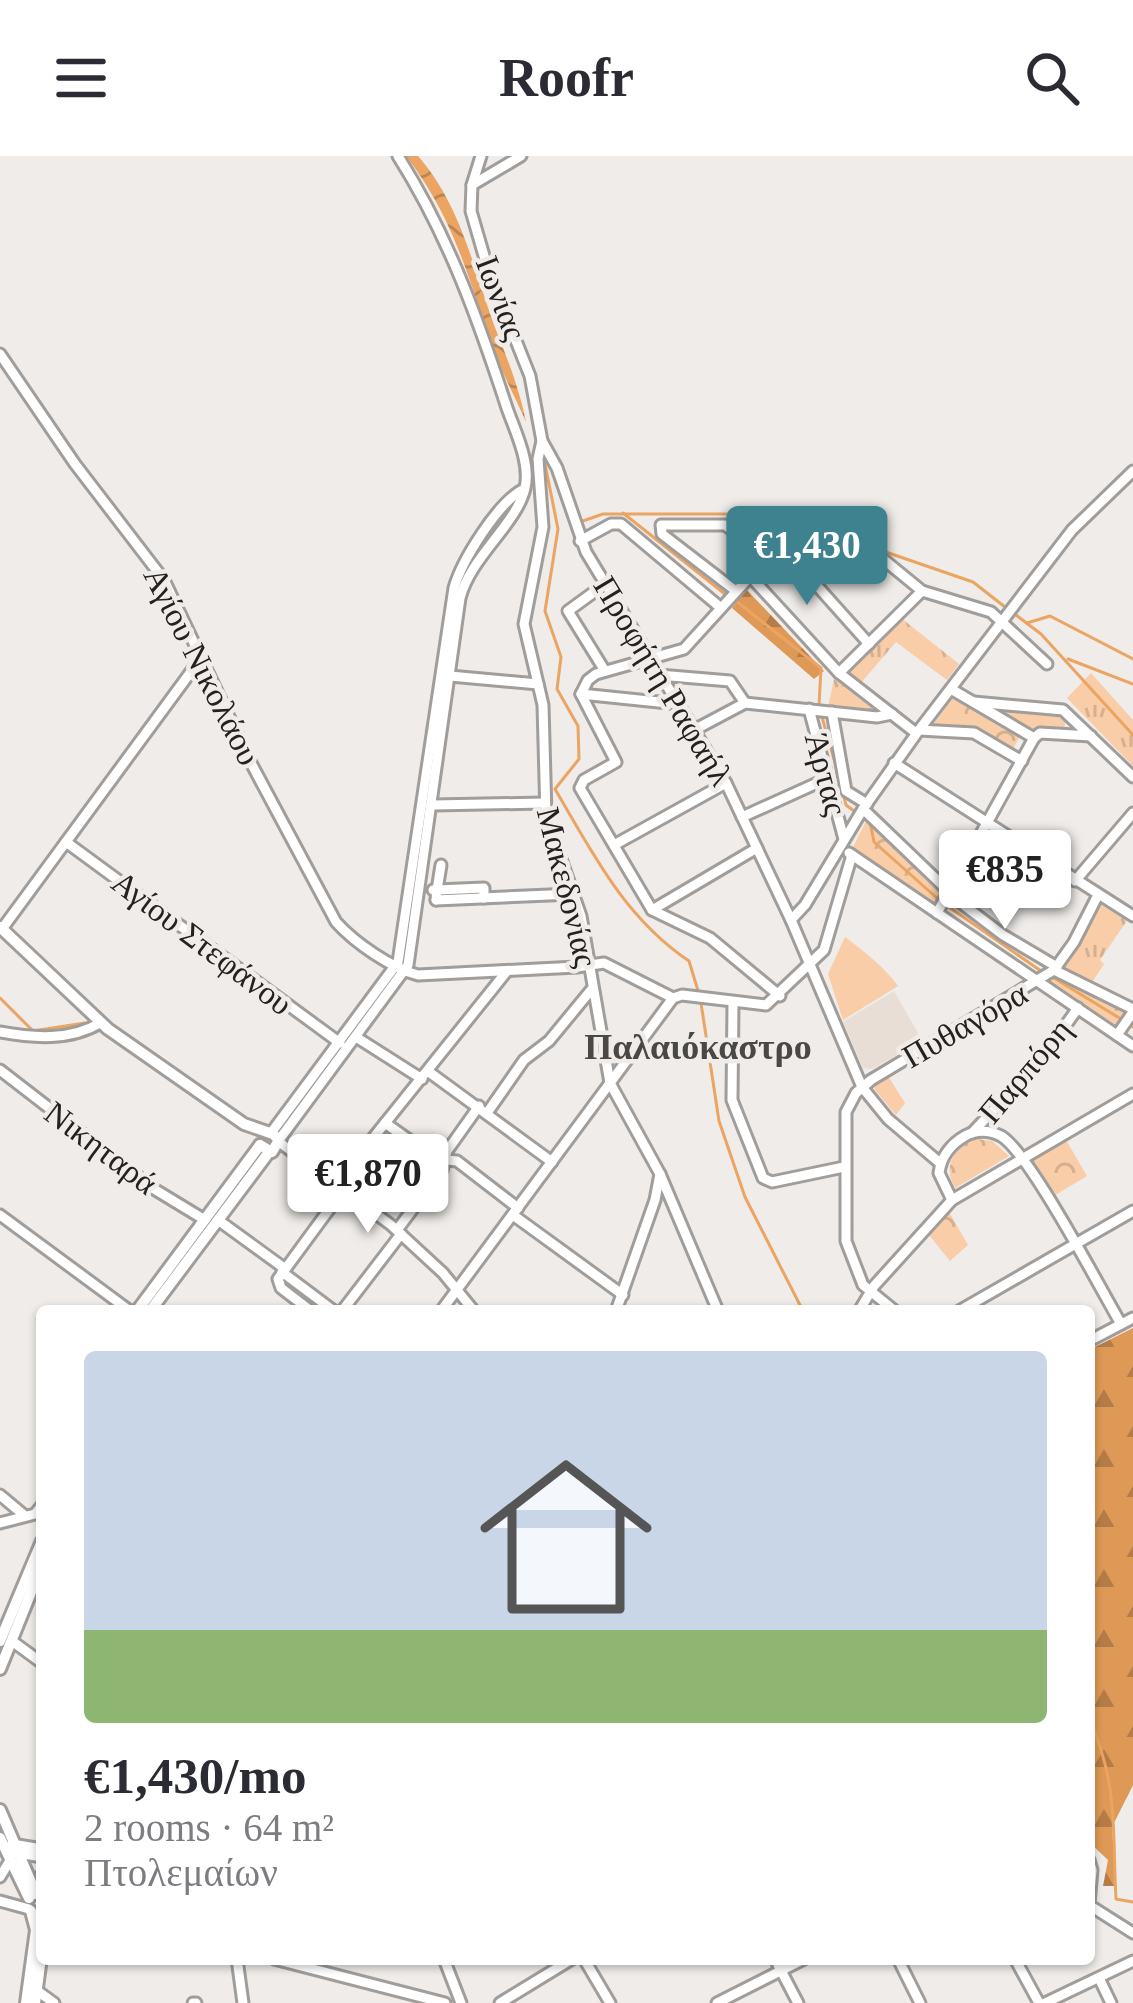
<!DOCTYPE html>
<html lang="en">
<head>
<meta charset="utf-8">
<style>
  :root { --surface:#fff; --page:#f2f2f3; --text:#2b2b33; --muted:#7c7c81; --accent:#3e8290 }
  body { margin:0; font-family:"Times New Roman",serif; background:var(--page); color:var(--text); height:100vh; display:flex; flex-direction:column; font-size:45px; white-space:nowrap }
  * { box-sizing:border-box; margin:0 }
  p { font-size:39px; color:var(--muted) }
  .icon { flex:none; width:66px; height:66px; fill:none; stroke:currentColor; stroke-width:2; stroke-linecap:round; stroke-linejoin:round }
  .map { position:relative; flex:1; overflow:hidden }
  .drawer { position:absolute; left:36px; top:1149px; width:1059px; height:660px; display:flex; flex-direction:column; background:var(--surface); border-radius:12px; box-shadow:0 3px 9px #0004 }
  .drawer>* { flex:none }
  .price { position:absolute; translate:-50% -102px; padding:0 27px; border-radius:12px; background:#fff; color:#222; font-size:39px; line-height:78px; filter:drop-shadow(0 3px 6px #0008) }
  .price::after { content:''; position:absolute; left:50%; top:72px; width:36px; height:27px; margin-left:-18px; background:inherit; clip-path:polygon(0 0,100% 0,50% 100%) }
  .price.selected { background:var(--accent); color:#fff }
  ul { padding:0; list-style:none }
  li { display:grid; align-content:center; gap:24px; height:636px; padding:0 48px }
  li span { display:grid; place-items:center; height:372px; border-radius:12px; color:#555 }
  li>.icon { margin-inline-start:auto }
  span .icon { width:216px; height:216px; fill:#fffc; stroke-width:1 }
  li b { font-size:51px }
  header { display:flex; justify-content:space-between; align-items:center; height:156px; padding:0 48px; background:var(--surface); font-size:54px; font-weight:700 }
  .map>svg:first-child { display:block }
</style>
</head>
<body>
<header><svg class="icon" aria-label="menu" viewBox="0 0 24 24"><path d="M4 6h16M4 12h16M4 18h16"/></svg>Roofr<svg class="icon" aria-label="search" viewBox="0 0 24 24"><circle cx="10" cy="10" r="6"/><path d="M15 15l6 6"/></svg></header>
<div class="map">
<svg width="1133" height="1847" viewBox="0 0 1133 1847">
  <defs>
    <pattern id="grass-tufts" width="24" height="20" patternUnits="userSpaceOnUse" patternTransform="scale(3)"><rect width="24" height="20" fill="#f8cda8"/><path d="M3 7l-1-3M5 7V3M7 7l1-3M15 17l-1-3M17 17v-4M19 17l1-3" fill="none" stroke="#d4b090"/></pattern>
    <pattern id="forest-firs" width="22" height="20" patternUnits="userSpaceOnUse" patternTransform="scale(3)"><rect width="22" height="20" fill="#df9956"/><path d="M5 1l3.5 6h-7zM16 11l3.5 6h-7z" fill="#b57c47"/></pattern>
    <pattern id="park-crowns" width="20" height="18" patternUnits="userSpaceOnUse" patternTransform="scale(3)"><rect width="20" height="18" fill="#f8cda8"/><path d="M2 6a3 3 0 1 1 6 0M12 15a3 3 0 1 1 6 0" fill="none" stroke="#d4b090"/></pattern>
    <pattern id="water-waves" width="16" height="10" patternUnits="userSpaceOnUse" patternTransform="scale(3)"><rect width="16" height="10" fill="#eba461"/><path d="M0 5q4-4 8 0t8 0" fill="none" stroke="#be8550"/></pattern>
  </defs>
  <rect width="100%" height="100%" fill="#efece9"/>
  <polygon fill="#e8ded6" points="894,835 922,884 872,913 863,912 843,866"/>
  <g fill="url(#grass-tufts)">
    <polygon points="901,462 959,508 947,524 896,486 860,528 846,517"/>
    <polygon points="1091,517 1133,564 1133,610 1067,542"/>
    <polygon points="834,523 879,558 828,551"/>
    <polygon points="1099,745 1128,763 1100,804 1104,808 1091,828 1061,815"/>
  </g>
  <g fill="url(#forest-firs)">
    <polygon points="746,433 824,515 814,523 732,452"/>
    <polygon points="1133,1172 1133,1629 1112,1671 1116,1730 1103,1730 1108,1704 1089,1686 1089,1194"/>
  </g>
  <g fill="url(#park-crowns)">
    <polygon points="954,539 1021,579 1012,594 972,571 933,569"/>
    <polygon points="1002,551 1060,555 1066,561 1064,575 1026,573 1000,556"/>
    <polygon points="868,661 944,733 935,747 853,691"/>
    <polygon points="1054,817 1130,854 1117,873 1047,825"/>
    <polygon points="888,920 905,947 896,959 875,934 875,929"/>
    <path d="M977 983 992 985 1009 1000 955 1032C942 1010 954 990 977 983Z"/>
    <polygon points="1066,984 1087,1020 1052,1041 1031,1005"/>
    <polygon points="948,1054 968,1089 950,1105 929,1079"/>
  </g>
  <path fill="#f8cda8" d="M845 781C864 795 885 812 898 830L843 864 828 818Z"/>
  <path fill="url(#water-waves)" d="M406 0H418C460 48 473 110 494 169 507 202 519 231 526 266 516 243 504 221 495 197 467 121 457 67 406 0Z"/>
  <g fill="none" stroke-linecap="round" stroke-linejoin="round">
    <g stroke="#eba461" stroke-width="3">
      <path d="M545 308 558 373 545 455 561 501 557 533 578 570 579 603 555 633C593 698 625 762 689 805L699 838"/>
      <polyline points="623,357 725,438"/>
      <polyline points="580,366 603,358 803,358 880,394 973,426 1005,451"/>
      <polyline points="736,445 821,512 819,549"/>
      <polyline points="1016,459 1041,478 1133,579"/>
      <polyline points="1027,467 1050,460 1133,503"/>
      <polyline points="1068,503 1133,528"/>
      <polyline points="822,561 841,628"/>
      <polyline points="843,637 846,649 854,655"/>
      <polyline points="865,662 870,666 874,686 938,743"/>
      <polyline points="946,749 1041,815"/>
      <polyline points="1054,822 1121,863"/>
      <polyline points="0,842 33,875 85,867"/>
      <polyline points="701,847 719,965 745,1041 803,1155"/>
      <polyline points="1131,870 1133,871"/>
      <polyline points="99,874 129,895"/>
      <path d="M1089 1561C1119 1632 1112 1670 1116 1743L1133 1746"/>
    </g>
    <defs>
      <g id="minor">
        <polyline points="481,0 472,29 471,55 489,117 530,220 542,285 538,303 543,371 524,468 543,549 546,660 581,760 610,927 660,1018 718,1155"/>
        <polyline points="472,29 521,0"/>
        <path d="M0 198 75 308 164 424 251 607 336 766C355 787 391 812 418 819L577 811 604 807 673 842 682 839 766 849 824 794 852 699"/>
        <polyline points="542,285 557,312 586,396 726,627 791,764 862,931 888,963 940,1007"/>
        <polyline points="580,385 611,368 621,368 721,452"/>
        <polyline points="778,386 869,488"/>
        <polyline points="749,419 839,517 916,577"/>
        <polyline points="736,435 662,378 661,369 725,369 767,399"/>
        <polyline points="605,515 568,455 605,428"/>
        <polyline points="839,517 922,435"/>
        <polyline points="659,519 730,525 745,547"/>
        <polyline points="450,520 538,528"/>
        <polyline points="951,533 1034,582 1040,577 1091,580"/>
        <polyline points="581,538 588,524 596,518 684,493 794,372 883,403 922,435 991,456 1047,508"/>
        <polyline points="581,538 616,606 584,624 580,632 652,754 710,782 780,840"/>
        <polyline points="581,538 678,548"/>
        <polyline points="974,546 1063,554 1133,621"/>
        <polyline points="809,553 844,683"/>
        <polyline points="832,556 846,635 867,648"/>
        <polyline points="694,574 745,547 877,561 892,558"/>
        <polyline points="919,574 974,577 1022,605"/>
        <polyline points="894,607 1133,760"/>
        <polyline points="433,649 544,647"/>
        <polyline points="863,653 961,747 1003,779 1057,811"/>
        <polyline points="742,661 826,623"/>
        <polyline points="66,686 340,887"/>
        <polyline points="614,689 726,627"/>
        <polyline points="849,697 1133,890"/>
        <polyline points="1075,725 1133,657"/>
        <polyline points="433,734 437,734 441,709"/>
        <polyline points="436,744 573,738"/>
        <polyline points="436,744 437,734 484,732 484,742"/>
        <polyline points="652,754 757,692"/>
        <polyline points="937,757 1034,582"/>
        <polyline points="791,764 805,749 863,653 919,574 1072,374 1133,315"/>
        <polyline points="2,773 201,502"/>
        <polyline points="1054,814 1133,853"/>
        <polyline points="733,847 732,944 763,1022 772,1026 844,1011"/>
        <path d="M0 876C33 882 70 885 100 867"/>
        <polyline points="1117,879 1133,856"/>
        <polyline points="356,881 422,923"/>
        <polyline points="0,914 154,1033 205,1064"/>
        <polyline points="429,916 552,1006"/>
        <polyline points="487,957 524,904 549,885 591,834"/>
        <polyline points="385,967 436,1003 457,1005 518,1052"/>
        <path d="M271 977 398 806 454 432C462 404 498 346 524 333"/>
        <polyline points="972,977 1039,906 1078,852"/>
        <path d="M279 984 408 809 460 442C471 400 517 368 525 332 531 307 515 275 507 252 478 163 448 79 398 0"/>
        <polyline points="279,986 391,1069 443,1117 474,1155"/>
        <polyline points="337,1027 507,815"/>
        <path d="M952 1044 939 1017C941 1001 951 988 965 980 976 974 989 974 1001 980 1029 996 1100 1132 1121 1168"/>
        <polyline points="0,1059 130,1155"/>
        <polyline points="513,1059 623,1139"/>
        <polyline points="218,1064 284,1112"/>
        <polyline points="397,1074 442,1014 447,995 479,950"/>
        <polyline points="282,1116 334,1155"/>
        <polyline points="311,1155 281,1132 278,1123 344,1033"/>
        <polyline points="342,1155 401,1078"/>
        <polyline points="441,1155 673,842"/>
        <polyline points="616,1155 655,1044 660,1018"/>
        <polyline points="859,1155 874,1130 952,1044 1133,938"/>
        <polyline points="895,1155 863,1129 846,1085 846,956 856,937 871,924 1054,814 1074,786 1098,739"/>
        <polyline points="959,1155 1133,1055"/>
        <polyline points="1089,1185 1133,1162"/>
        <polyline points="0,1339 25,1360"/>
        <polyline points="0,1367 35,1358 42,1349"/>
        <polyline points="12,1485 42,1507"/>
        <polyline points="12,1688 42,1693"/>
        <polyline points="12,1696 42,1701"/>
        <polyline points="1089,1704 1092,1714 1089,1748"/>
        <polyline points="0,1721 9,1706"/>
        <polyline points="38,1738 42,1718"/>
        <polyline points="0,1745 29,1753"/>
        <polyline points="1089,1749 1133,1777"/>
        <polyline points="237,1803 243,1847"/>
        <polyline points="274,1803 445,1847"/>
        <polyline points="444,1803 461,1847"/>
        <polyline points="584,1803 610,1847"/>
        <polyline points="775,1803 798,1847"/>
        <polyline points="898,1803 920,1847"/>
        <polyline points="1015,1803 1039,1847"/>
        <polyline points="1099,1822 1111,1847"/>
        <polyline points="36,1834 54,1847"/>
        <polyline points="193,1847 196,1847"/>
        <polyline points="500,1847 572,1803"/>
        <polyline points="717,1847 804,1803"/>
        <polyline points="1045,1847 1133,1805"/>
      </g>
      <g id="major">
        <polyline points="0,771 108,873 244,968 273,978 279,984 272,996 260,989"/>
        <polyline points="137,1155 260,989"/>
        <polyline points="150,1155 269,996"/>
        <polyline points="0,1485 42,1385"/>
        <polyline points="0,1513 42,1409"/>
        <polyline points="0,1654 36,1738"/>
        <polyline points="0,1682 29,1742"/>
        <polyline points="26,1847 36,1774 31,1755"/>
        <polyline points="35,1847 42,1794"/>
      </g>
    </defs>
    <use href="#minor" stroke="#a09d9a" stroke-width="15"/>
    <use href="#major" stroke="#a09d9a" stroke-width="16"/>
    <use href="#minor" stroke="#fff" stroke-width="9"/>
    <use href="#major" stroke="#fff" stroke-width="10"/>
  </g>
  <g text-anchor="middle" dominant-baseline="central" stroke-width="9" stroke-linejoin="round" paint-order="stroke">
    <g font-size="33" fill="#242221" stroke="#efece9">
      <text transform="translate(501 142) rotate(69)">Ιωνίας</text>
      <text transform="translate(202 510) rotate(63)">Αγίου Νικολάου</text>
      <text transform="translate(663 525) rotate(59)">Προφήτη Ραφαήλ</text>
      <text transform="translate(826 618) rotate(75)">Άρτας</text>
      <text transform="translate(567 731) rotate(76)">Μακεδονίας</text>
      <text transform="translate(202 787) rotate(37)">Αγίου Στεφάνου</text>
      <text transform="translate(965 869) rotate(-30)">Πυθαγόρα</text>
      <text transform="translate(1025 915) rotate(-50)">Παρπόρη</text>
      <text transform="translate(101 992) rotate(37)">Νικηταρά</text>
    </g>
    <g font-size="36" font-weight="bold" fill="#4a4845" stroke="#efece9">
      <text x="698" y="891">Παλαιόκαστρο</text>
    </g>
  </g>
</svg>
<b class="price selected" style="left:807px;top:452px">€1,430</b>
<b class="price" style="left:1005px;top:776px">€835</b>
<b class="price" style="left:368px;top:1080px">€1,870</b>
<section class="drawer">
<ul>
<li><span style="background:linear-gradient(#c9d6e8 75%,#8fb573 0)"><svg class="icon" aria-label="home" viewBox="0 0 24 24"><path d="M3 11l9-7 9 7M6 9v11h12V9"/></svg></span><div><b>€1,430/mo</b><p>2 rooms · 64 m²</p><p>Πτολεμαίων</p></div></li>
</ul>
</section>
</div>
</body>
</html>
